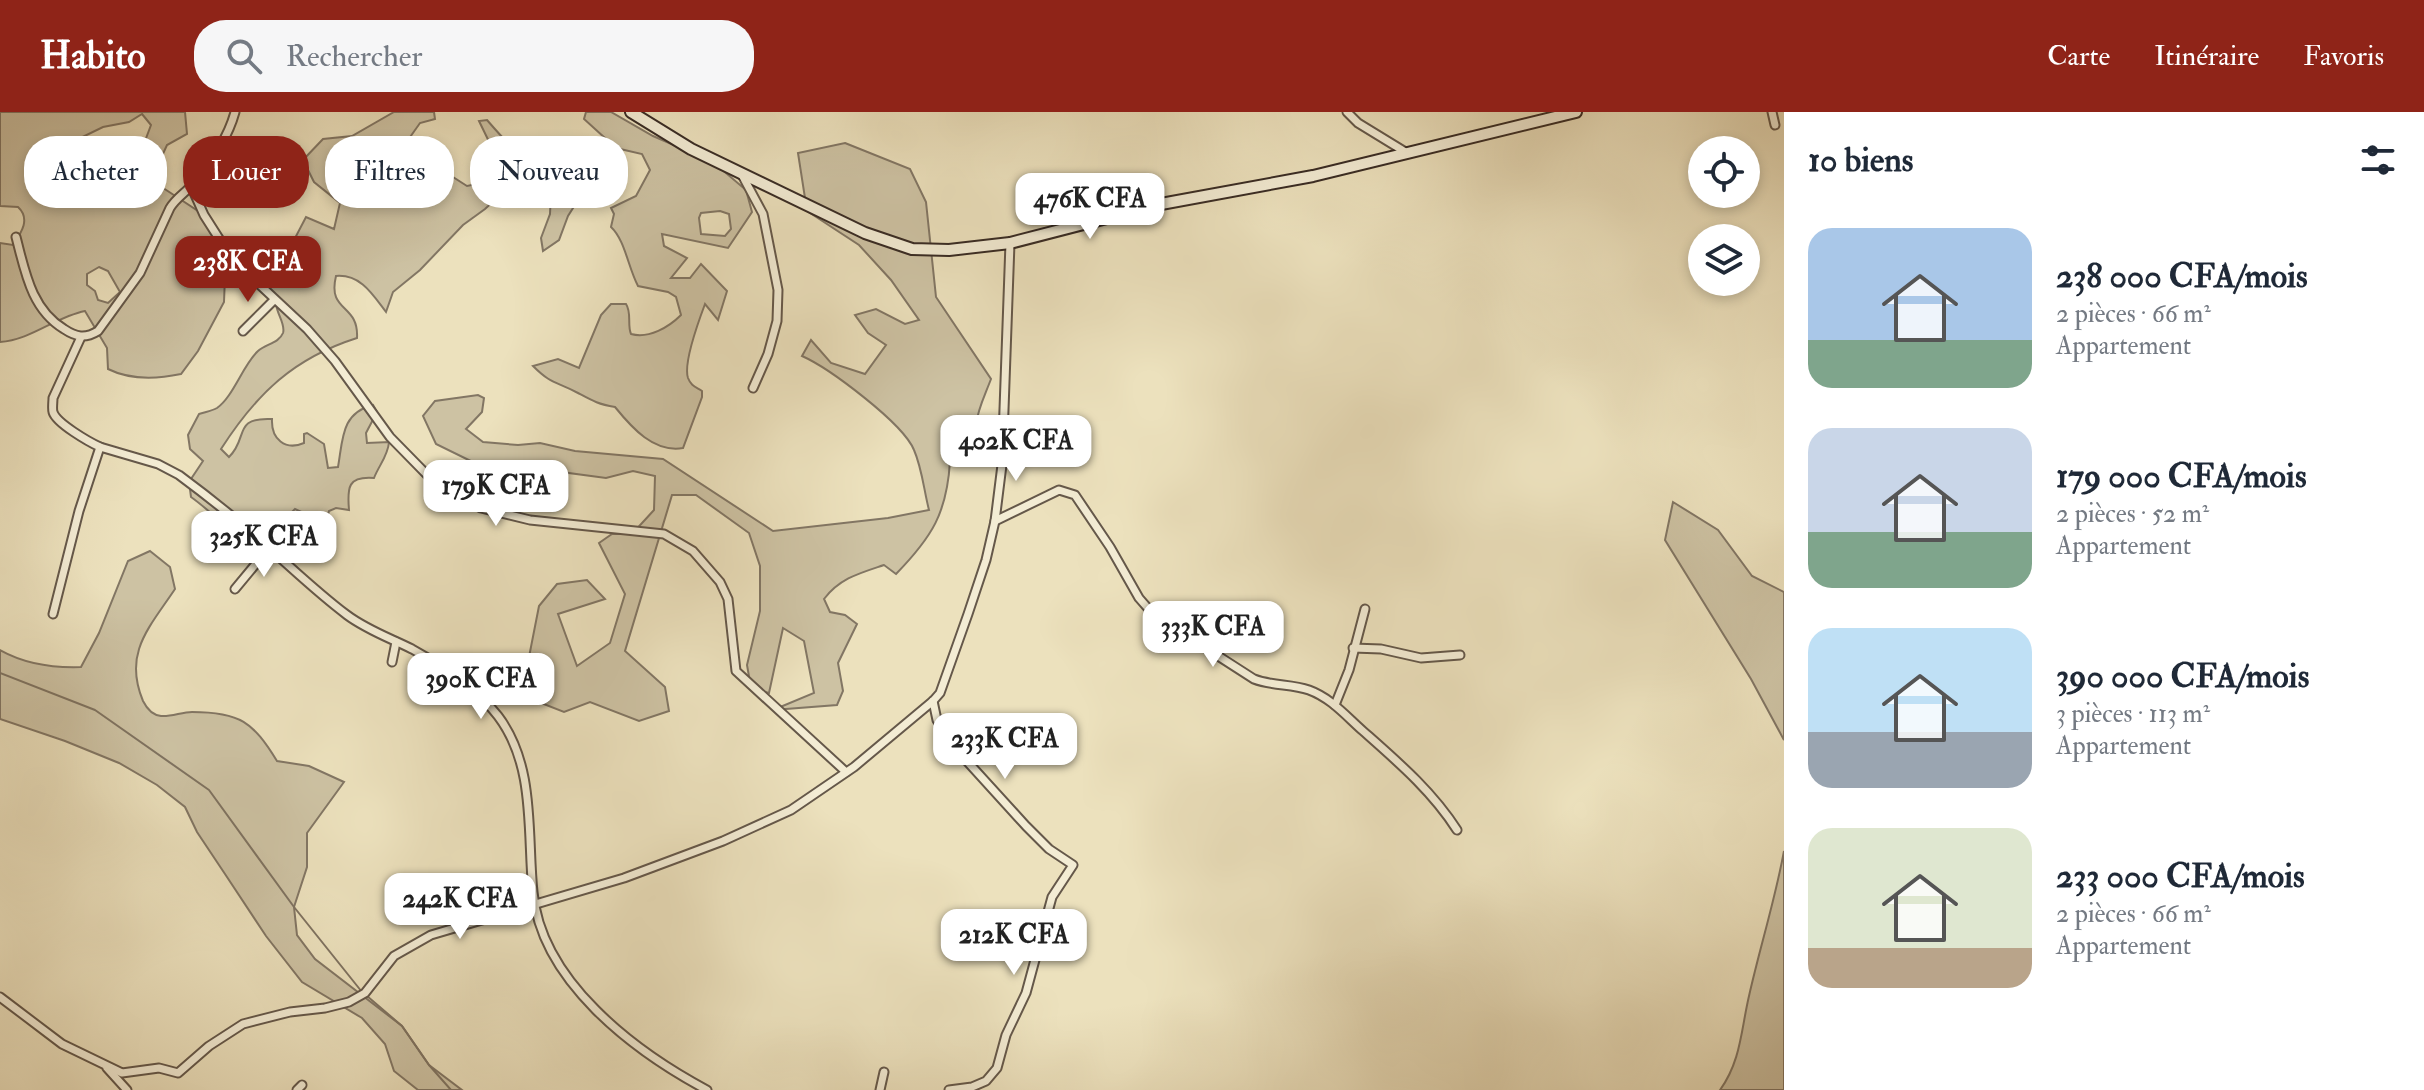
<!DOCTYPE html>
<html lang="fr">
<head>
<meta charset="utf-8">
<style>
  :root { --surface:#fff; --page:#f6f6f7; --text:#1f2937; --muted:#747a83; --accent:#8f2418 }
  body { margin:0; font-family:"IM FELL Double Pica",serif; background:var(--page); color:var(--text); height:100vh; display:flex; flex-direction:column; font-size:30px; white-space:nowrap }
  * { box-sizing:border-box; margin:0 }
  p { font-size:26px; color:var(--muted) }
  .icon { flex:none; width:44px; height:44px; fill:none; stroke:currentColor; stroke-width:2; stroke-linecap:round; stroke-linejoin:round }
  .map { position:relative; flex:1; overflow:hidden }
  .panel { display:flex; flex-direction:column; background:var(--surface); width:640px }
  .panel>* { flex:none }
  .top-card { position:absolute; left:24px; top:24px; width:760px; height:72px; display:flex; gap:16px }
  .fabs { position:absolute; left:1688px; top:24px; display:grid; gap:16px }
  .fabs a { display:grid; place-items:center; width:72px; height:72px; border-radius:50%; background:var(--surface); box-shadow:0 4px 12px #0003; font-size:40px }
  .price { position:absolute; translate:-50% -68px; padding:0 18px; border-radius:16px; background:#fff; color:#222; font-size:26px; line-height:52px; filter:drop-shadow(0 2px 4px #0008) }
  .price::after { content:''; position:absolute; left:50%; top:48px; width:24px; height:18px; margin-left:-12px; background:inherit; clip-path:polygon(0 0,100% 0,50% 100%) }
  .price.selected { background:var(--accent); color:#fff }
  ul { padding:0; list-style:none }
  li { display:flex; align-items:center; gap:24px; height:200px; padding:0 24px }
  li span { display:grid; place-items:center; flex:none; width:224px; height:160px; border-radius:24px; color:#555 }
  li>.icon { margin-inline-start:auto }
  span .icon { width:96px; height:96px; fill:#fffc; stroke-width:1 }
  li b { font-size:34px }
  h2 { display:flex; justify-content:space-between; align-items:center; height:96px; padding:0 24px; font-size:34px }
  .tag { padding:0 28px; border-radius:32px; background:var(--surface); box-shadow:0 4px 12px #0003; font-size:28px; line-height:72px }
  .tag.selected { background:var(--accent); color:#fff }
  header { display:flex; align-items:center; gap:48px; box-sizing:border-box; height:112px; padding:0 40px; background:var(--accent); color:#fff }
  header strong { font-size:38px }
  nav { display:flex; gap:44px; margin-inline-start:auto; font-size:28px }
  .search { width:560px; height:72px; background:var(--page); display:flex; align-items:center; gap:20px; box-sizing:border-box; padding:0 28px; border-radius:32px; color:var(--muted); font-size:30px }
  main { display:flex; flex:1; min-height:0 }
  .map>svg:first-child { display:block }
</style>
</head>
<body>
<header>
<strong>Habito</strong>
<div class="search"><svg class="icon" aria-label="search" viewBox="0 0 24 24"><circle cx="10" cy="10" r="6"/><path d="M15 15l6 6"/></svg>Rechercher</div>
<nav><a>Carte</a><a>Itinéraire</a><a>Favoris</a></nav>
</header>
<main>
<div class="map">
<svg width="1784" height="978" viewBox="0 0 1784 978">
  <rect width="100%" height="100%" fill="#ece1bd"/>
  <filter id="stains"><feTurbulence type="fractalNoise" baseFrequency=".0025" numOctaves="4"/><feColorMatrix values="0 0 0 0 .2 0 0 0 0 .09 0 0 0 0 .02 0 0 0 .5 -.17"/></filter>
  <radialGradient id="worn" r=".72"><stop offset=".6" stop-color="#630" stop-opacity="0"/><stop offset="1" stop-color="#630" stop-opacity=".3"/></radialGradient>
  <g fill="#cdc2a3" stroke="#827664" stroke-width="2" fill-rule="evenodd">
    <path d="M0 0H185L187 22 167 33 151 68 204 103 226 139 224 190 198 239 181 262C157 267 130 268 108 257L107 236 85 199C55 205 31 228 0 230V131L13 133C21 121 31 107 18 95L0 94ZM142 2 151 13 145 29 129 35 114 31 112 35 118 54 117 63 105 62 97 56 93 60 94 69 83 79 78 78 70 72V61L76 53 66 37 68 32 103 15 129 10ZM99 155 108 159 120 180 108 191 98 188 95 179 87 173V162Z"/>
    <path d="M394 0H434L435 7 420 11 408 28 390 37 380 66 386 75 411 84 442 58 467 74 477 72 480 44 497 46 479 9 487 8C512 37 528 55 564 69L583 58 598 32 608 41 568 104 559 128 543 139 541 126 550 102 551 80 538 64H521L485 97 463 113 420 158 393 180 386 200C373 183 361 162 336 164 327 201 359 191 357 226 294 246 257 281 221 337L229 345C249 326 232 305 272 307 271 327 285 339 304 331V322L307 321 324 332 328 356 338 355C343 327 341 301 373 293L377 300 366 321 367 331 389 330C388 344 379 353 374 366 348 364 347 375 349 398L336 396 329 399 327 406 308 403 295 397 273 419 297 427 281 447 271 449C241 432 219 405 191 385L189 370 203 349 190 337 188 323 199 302C205 300 212 299 217 296 233 285 243 253 258 239 266 232 279 231 283 221 286 212 276 201 276 191L265 181 290 149 294 128 306 105 334 117 340 91 314 70 303 48 323 27 352 24Z"/>
    <path d="M586 0H611L653 24 713 50 746 78 752 100 728 136 662 122 664 134 687 146 671 166H690L701 152 727 179 718 208 705 192C699 208 683 251 688 266 691 274 696 275 702 279V285L683 336C654 341 632 316 615 295 598 292 593 289 578 281 556 269 552 273 533 254L558 247 579 256 601 203 611 192H626C632 201 627 213 631 222 649 227 669 215 681 203L676 185 668 180 638 174C628 155 625 128 611 115L614 102 611 96 636 84 650 58 642 42 616 36 584 7ZM720 99 729 102 731 117 725 124 701 122 699 106 701 101Z"/>
    <path d="M845 31 910 57 926 90 936 185 991 267C978 301 969 311 985 346L950 349C947 401 932 425 896 462L884 453C860 461 840 466 824 487L830 500 845 503 857 512 838 551 843 579 837 593 773 598 814 581 804 529 783 516 769 581 751 576 747 553 760 499V454L749 421 696 383H672L625 539 665 575 669 599 639 609 590 590 564 600 536 589 529 545 539 494 557 472 587 468 605 487 558 502 577 554 610 531 625 482 599 431 612 422H632L654 398 655 364 633 359 606 366 494 351 485 356 436 332 423 304 435 289 478 283 484 286 482 300 466 317 483 330 518 333 540 331 575 339 663 347 773 419 888 406 929 398C924 379 922 356 914 338 903 311 829 256 802 244L811 228 831 251 865 262 886 233 868 221 855 203 876 197 905 212 919 208 891 168 859 133 807 99 798 41Z"/>
    <polygon points="1673,390 1718,418 1752,464 1784,480 1784,628 1751,567 1665,428"/>
    <path d="M150 439 170 455 175 477C149 516 123 541 143 589 147 597 152 603 161 604 171 605 182 600 192 600 240 600 253 610 277 649L309 654 344 670 307 721V755L294 795 297 823 315 847 402 914 429 953 462 978H418L394 959 385 932 362 906 302 870 266 824 225 762 197 720 185 695 157 673 119 651 65 629 0 607V538C25 552 52 556 81 555L99 521 128 449Z"/>
    <path d="M1784 739V978H1720C1741 949 1741 918 1749 884 1760 835 1775 788 1784 739Z"/>
  </g>
  <g fill="none" stroke-linecap="round" stroke-linejoin="round">
    <g stroke="#7f7361" stroke-width="2">
      <polyline points="0,561 95,598 209,678 294,795 362,880"/>
      <polyline points="367,884 402,914 429,953 451,978"/>
    </g>
    <defs>
      <g id="street">
        <polyline points="1347,0 1358,11 1407,41"/>
        <polyline points="1772,0 1775,13"/>
        <polyline points="741,61 763,102 778,178 777,209 768,242 753,276"/>
        <polyline points="191,74 204,103 232,147 307,217 335,249 390,325 439,375 481,396 530,408 664,422 693,439 720,470 728,487 736,559 846,660"/>
        <path d="M16 125C25 159 31 197 64 217 76 225 85 227 98 219L140 161 170 96C176 86 185 81 192 73 210 52 228 26 235 0"/>
        <polyline points="243,219 274,188"/>
        <path d="M100 335 158 352 179 363C210 386 240 410 269 436 295 459 319 482 347 503 367 518 390 526 412 537 441 553 477 577 498 604 536 654 527 722 533 780 541 869 634 939 707 978"/>
        <path d="M995 409 1059 378 1075 383 1110 435 1139 486 1153 502 1254 567C1272 574 1291 572 1309 578 1331 586 1346 604 1363 619 1398 650 1432 679 1457 718"/>
        <polyline points="235,477 269,436"/>
        <path d="M53 502 79 399 100 335C89 330 56 311 53 300 52 297 53 289 53 286L81 225"/>
        <polyline points="1353,536 1381,537 1421,546 1460,543"/>
        <polyline points="392,550 396,530"/>
        <polyline points="933,589 937,608 955,636 1026,714 1049,737 1073,753 1052,785 1026,881 1006,923 997,956 986,969 972,975 949,978"/>
        <polyline points="1335,593 1349,558 1365,497"/>
        <polyline points="0,885 62,932 122,961 159,956 178,961 209,934 243,912 290,900 325,896 349,890 365,881 394,844 431,823 624,766 723,729 791,698 854,655 933,589 940,581 968,502 986,448 995,409 1002,353 1010,131"/>
        <polyline points="107,956 127,978"/>
        <polyline points="297,978 302,973"/>
        <polyline points="880,978 884,960"/>
      </g>
      <polyline id="secondary" points="631,0 691,37 865,121 912,137 949,138 1010,131 1161,92 1313,64 1576,0"/>
    </defs>
    <use href="#street" stroke="#65584a" stroke-width="11"/>
    <use href="#secondary" stroke="#382b24" stroke-width="14"/>
    <use href="#street" stroke="#f3ecd4" stroke-width="7"/>
    <use href="#secondary" stroke="#f3ecd4" stroke-width="10"/>
  </g>
  <rect width="100%" height="100%" filter="url(#stains)"/>
  <rect width="100%" height="100%" fill="url(#worn)"/>
</svg>
<div class="fabs">
<a><svg class="icon" aria-label="locate" viewBox="0 0 24 24"><circle cx="12" cy="12" r="6"/><path d="M12 2v4M12 18v4M2 12h4M18 12h4"/></svg></a>
<a><svg class="icon" aria-label="layers" viewBox="0 0 24 24"><path d="M12 4l9 5-9 5-9-5zM3 14l9 5 9-5"/></svg></a>
</div>
<b class="price" style="left:1090px;top:129px">476K CFA</b>
<b class="price selected" style="left:248px;top:192px">238K CFA</b>
<b class="price" style="left:1016px;top:371px">402K CFA</b>
<b class="price" style="left:496px;top:416px">179K CFA</b>
<b class="price" style="left:264px;top:467px">325K CFA</b>
<b class="price" style="left:1213px;top:557px">333K CFA</b>
<b class="price" style="left:481px;top:609px">390K CFA</b>
<b class="price" style="left:1005px;top:669px">233K CFA</b>
<b class="price" style="left:460px;top:829px">242K CFA</b>
<b class="price" style="left:1014px;top:865px">212K CFA</b>
<div class="top-card">
<a class="tag">Acheter</a>
<a class="tag selected">Louer</a>
<a class="tag">Filtres</a>
<a class="tag">Nouveau</a>
</div>
</div>
<section class="panel">
<h2>10 biens<svg class="icon" aria-label="filters" viewBox="0 0 24 24"><path d="M4 7h16M4 17h16"/><circle cx="9" cy="7" r="2"/><circle cx="15" cy="17" r="2"/></svg></h2>
<ul>
<li><span style="background:linear-gradient(#a9c7e8 70%,#7fa58c 0)"><svg class="icon" aria-label="home" viewBox="0 0 24 24"><path d="M3 11l9-7 9 7M6 9v11h12V9"/></svg></span><div><b>238 000 CFA/mois</b><p>2 pièces · 66 m²</p><p>Appartement</p></div></li>
<li><span style="background:linear-gradient(#c9d6e8 65%,#7fa58c 0)"><svg class="icon" aria-label="home" viewBox="0 0 24 24"><path d="M3 11l9-7 9 7M6 9v11h12V9"/></svg></span><div><b>179 000 CFA/mois</b><p>2 pièces · 52 m²</p><p>Appartement</p></div></li>
<li><span style="background:linear-gradient(#bfe0f5 65%,#9aa5b1 0)"><svg class="icon" aria-label="home" viewBox="0 0 24 24"><path d="M3 11l9-7 9 7M6 9v11h12V9"/></svg></span><div><b>390 000 CFA/mois</b><p>3 pièces · 113 m²</p><p>Appartement</p></div></li>
<li><span style="background:linear-gradient(#dfe7d0 75%,#b9a48a 0)"><svg class="icon" aria-label="home" viewBox="0 0 24 24"><path d="M3 11l9-7 9 7M6 9v11h12V9"/></svg></span><div><b>233 000 CFA/mois</b><p>2 pièces · 66 m²</p><p>Appartement</p></div></li>
</ul>
</section>
</main>
</body>
</html>
